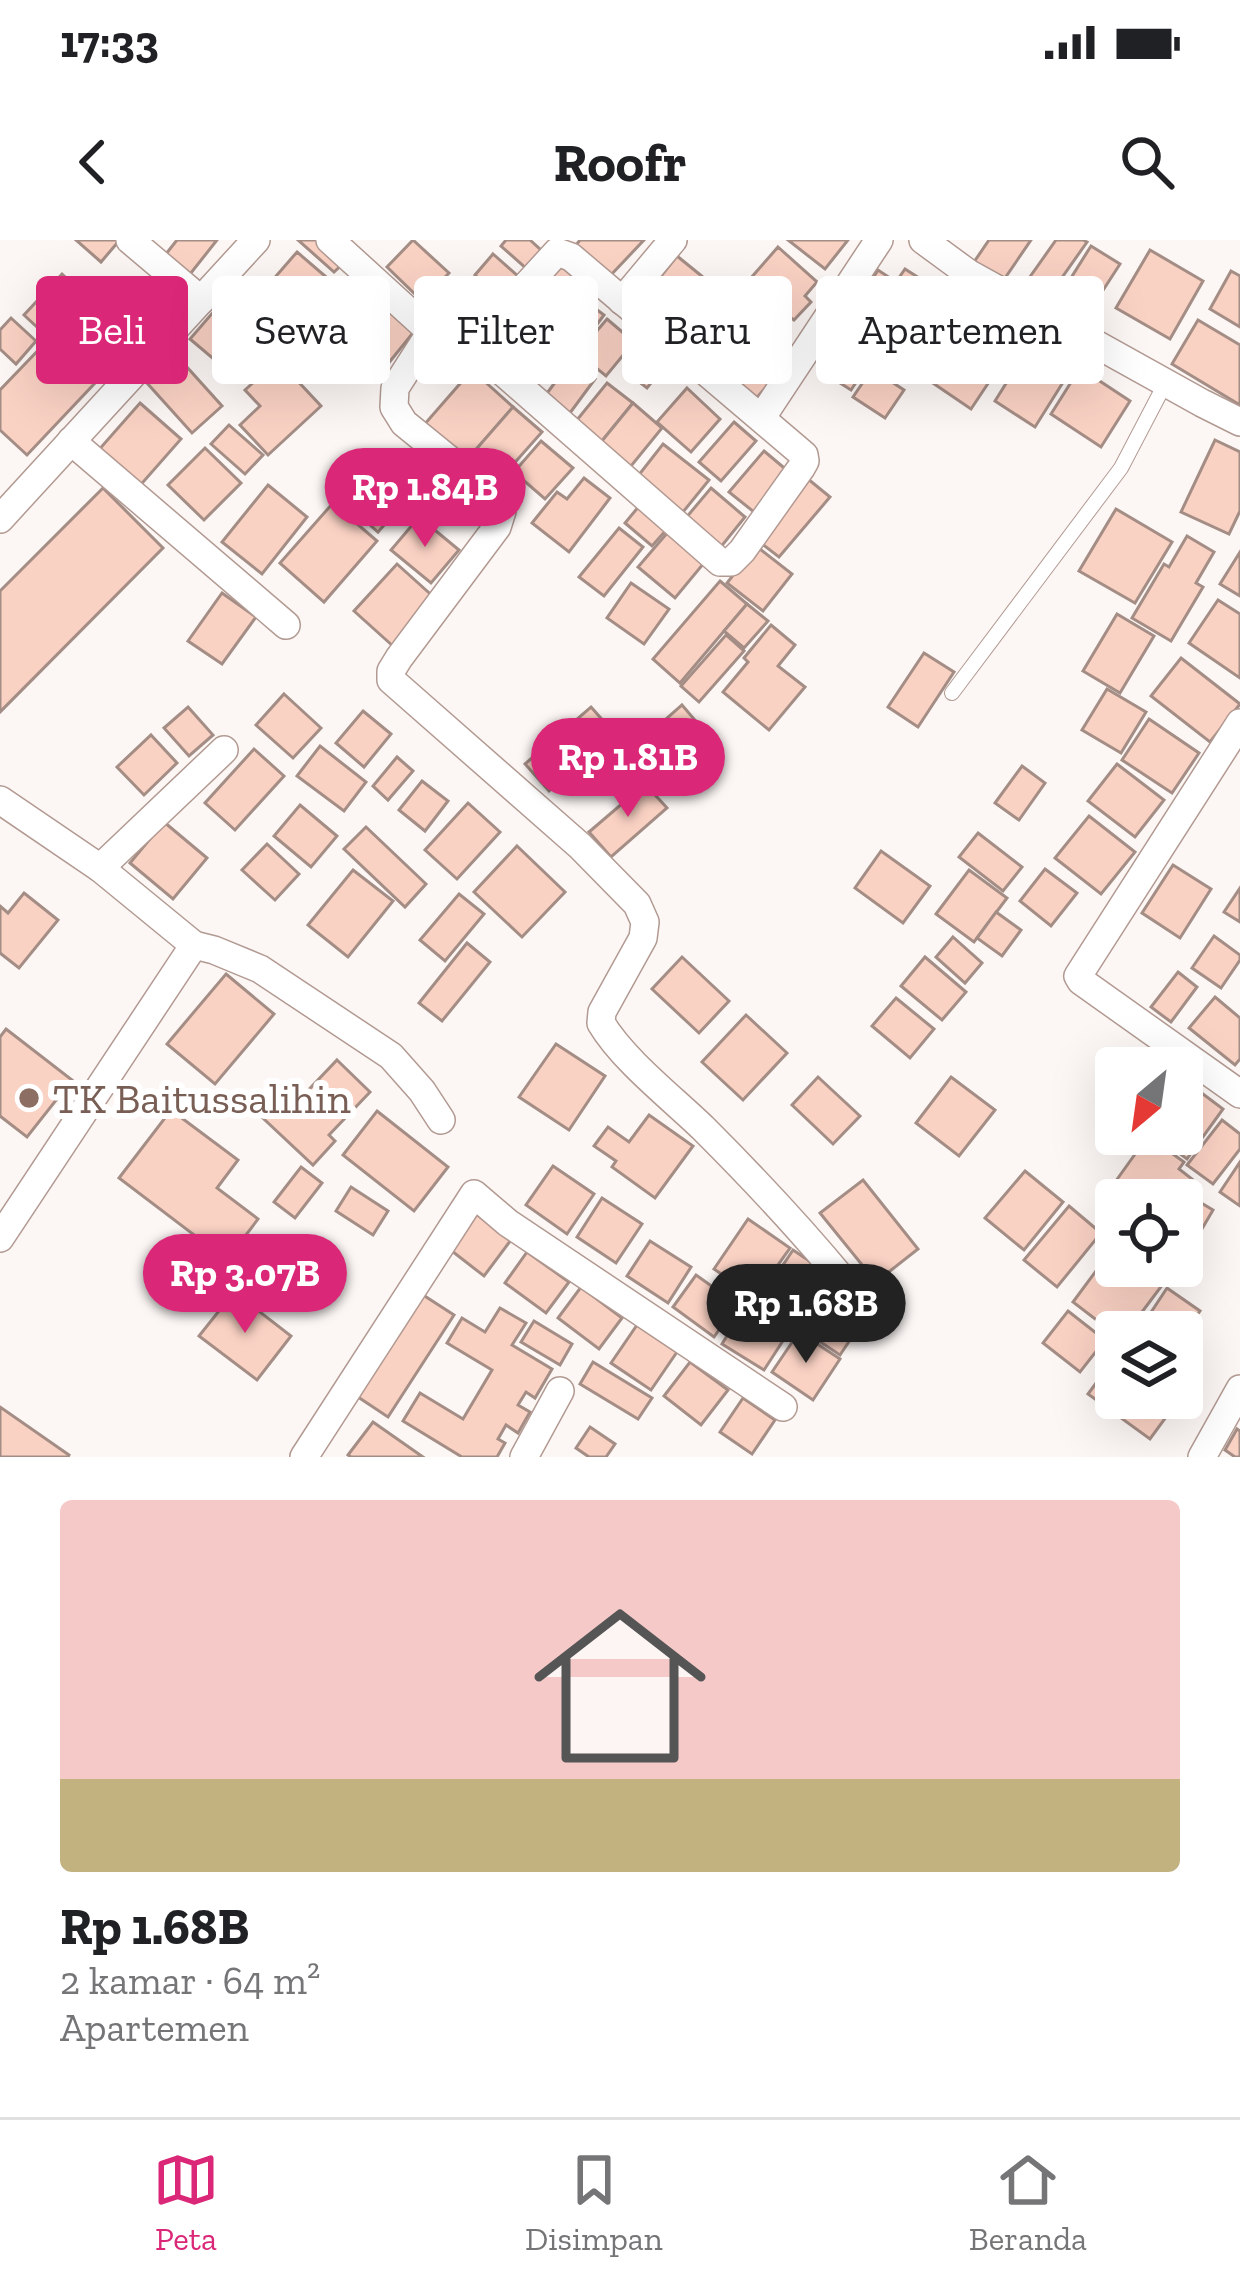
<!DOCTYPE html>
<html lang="id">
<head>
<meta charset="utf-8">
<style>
  :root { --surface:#fff; --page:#f2f2f2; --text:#202124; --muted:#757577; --line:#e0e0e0; --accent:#db2777 }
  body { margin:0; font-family:"Zilla Slab",serif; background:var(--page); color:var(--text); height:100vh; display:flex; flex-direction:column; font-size:45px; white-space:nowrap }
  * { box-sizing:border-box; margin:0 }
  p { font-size:39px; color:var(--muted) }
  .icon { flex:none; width:66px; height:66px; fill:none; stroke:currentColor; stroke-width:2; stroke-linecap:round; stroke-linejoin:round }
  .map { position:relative; height:1217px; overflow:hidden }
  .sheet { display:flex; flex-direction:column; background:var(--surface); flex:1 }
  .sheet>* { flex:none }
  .hud { position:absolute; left:36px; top:36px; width:1170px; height:108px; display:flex; gap:24px }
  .needle { width:78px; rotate:209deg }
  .controls { position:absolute; left:1095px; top:807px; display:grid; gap:24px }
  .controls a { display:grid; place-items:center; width:108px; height:108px; border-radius:12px; background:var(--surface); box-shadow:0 12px 48px #0002; font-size:60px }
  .price { position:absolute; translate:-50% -102px; padding:0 27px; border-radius:42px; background:var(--accent); color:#fff; font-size:39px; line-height:78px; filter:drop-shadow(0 3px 6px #0008) }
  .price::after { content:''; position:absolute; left:50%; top:72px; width:36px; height:27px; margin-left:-18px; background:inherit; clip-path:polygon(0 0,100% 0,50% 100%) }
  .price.current { background:#222; color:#fff }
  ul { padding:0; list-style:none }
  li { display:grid; align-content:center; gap:24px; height:636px; padding:0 60px }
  li span { display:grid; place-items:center; height:372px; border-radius:12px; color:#555 }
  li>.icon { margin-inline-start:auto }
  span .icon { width:216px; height:216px; fill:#fffc; stroke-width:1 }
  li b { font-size:51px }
  .tag { padding:0 42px; border-radius:12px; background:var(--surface); box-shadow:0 12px 48px #0002; font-size:42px; line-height:108px }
  .tag.current { background:var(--accent); color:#fff }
  .status { display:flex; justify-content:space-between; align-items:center; height:84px; padding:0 60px; background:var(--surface); direction:ltr }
  .status svg { height:33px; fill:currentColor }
  header { display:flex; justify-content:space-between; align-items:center; height:156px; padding:0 60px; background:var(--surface); font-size:54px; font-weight:700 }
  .menu { display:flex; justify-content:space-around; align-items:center; height:168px; border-top:3px solid var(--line); background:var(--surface); font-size:33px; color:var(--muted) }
  .menu a { display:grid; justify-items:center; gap:6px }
  .menu .current { color:var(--accent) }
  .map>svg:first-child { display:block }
</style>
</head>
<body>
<div class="status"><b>17:33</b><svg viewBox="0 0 49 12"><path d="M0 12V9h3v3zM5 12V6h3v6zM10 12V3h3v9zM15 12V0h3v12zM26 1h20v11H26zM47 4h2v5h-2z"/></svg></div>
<header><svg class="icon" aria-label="back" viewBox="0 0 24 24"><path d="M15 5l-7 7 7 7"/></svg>Roofr<svg class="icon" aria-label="search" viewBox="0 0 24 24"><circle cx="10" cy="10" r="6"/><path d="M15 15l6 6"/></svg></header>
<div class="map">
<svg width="1240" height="1217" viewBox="0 0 1240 1217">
  <rect width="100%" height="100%" fill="#fcf7f5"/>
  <g fill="#fad2c4" stroke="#a48d85" stroke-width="3">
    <polygon points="76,0 116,0 118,2 101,22"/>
    <polygon points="177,0 217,0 187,38 162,19"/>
    <polygon points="298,0 324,0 346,21 334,32"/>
    <polygon points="413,0 449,33 422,61 387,27"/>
    <polygon points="506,0 530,0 542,11 527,29 501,6"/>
    <polygon points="580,0 644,0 610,36 576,5"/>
    <polygon points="788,0 848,0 825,29"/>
    <polygon points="989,0 1031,0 1003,41 974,22"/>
    <polygon points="1056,0 1083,0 1087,2 1049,56 1027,41"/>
    <polygon points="1091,6 1120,24 1087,75 1059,57"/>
    <polygon points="778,7 817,42 805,56 811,62 794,80 787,75 781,82 743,47"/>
    <polygon points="1150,10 1203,41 1170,99 1116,68"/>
    <polygon points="297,12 339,48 313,80 270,43"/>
    <polygon points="493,14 519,37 499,58 475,35"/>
    <polygon points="677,16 714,46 686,82 649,51"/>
    <polygon points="562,20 588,42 570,62 545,40"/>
    <polygon points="905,29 927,43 923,51 941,63 917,100 910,95 899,112 911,120 899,139 853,109 877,71 860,59 878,30 896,42"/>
    <polygon points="1231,31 1240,36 1240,87 1210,69"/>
    <polygon points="62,34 106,75 68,116 24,75"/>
    <polygon points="359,37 378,53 344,93 324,75"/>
    <polygon points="464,38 495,63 467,96 437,71"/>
    <polygon points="142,39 159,54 127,88 110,73"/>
    <polygon points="259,40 304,79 275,113 229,74"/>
    <polygon points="534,44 558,64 516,113 493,93"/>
    <polygon points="580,57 604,75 575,114 551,96"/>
    <polygon points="382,59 417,88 387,125 349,93"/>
    <polygon points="215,70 254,103 229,132 190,99"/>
    <polygon points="11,78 36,101 16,124 0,109 0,90"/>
    <polygon points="607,79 634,102 606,136 578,113"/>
    <polygon points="967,79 1011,109 971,169 927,139"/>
    <polygon points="1198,80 1240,105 1240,165 1172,124"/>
    <polygon points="712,87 774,138 753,162 692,111"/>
    <polygon points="48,100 95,143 27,215 0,190 0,150"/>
    <polygon points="542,101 568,120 554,138 546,131 535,145 519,132"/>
    <polygon points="1032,102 1072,128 1035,187 995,161"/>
    <polygon points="646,104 668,122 647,148 625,131"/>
    <polygon points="837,111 865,129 851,150 823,132"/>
    <polygon points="177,116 222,166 192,193 147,143"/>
    <polygon points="278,120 321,166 268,215 240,185 260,166 245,150"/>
    <polygon points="570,122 595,139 570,173 545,156"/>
    <polygon points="1080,128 1130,161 1101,207 1051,174"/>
    <polygon points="872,129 904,150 885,178 853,157"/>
    <polygon points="472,130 513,167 465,222 423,186"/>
    <polygon points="607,143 633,163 597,207 572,186"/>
    <polygon points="687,148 720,179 691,212 657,182"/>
    <polygon points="140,163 181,199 137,249 96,213"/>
    <polygon points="633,163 662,188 627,231 597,207"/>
    <polygon points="513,167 542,192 493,247 465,222"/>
    <polygon points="734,182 756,201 721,241 699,222"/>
    <polygon points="229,185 263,215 245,234 211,204"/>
    <polygon points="1215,200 1240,212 1240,271 1229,294 1181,272"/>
    <polygon points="541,201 573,228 545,259 514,232"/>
    <polygon points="663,204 709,240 683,272 638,236"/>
    <polygon points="205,208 241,243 204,280 168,245"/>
    <polygon points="764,211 789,232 754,272 729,252"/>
    <polygon points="584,238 610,258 569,312 532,283 557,252 567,259"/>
    <polygon points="808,239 830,257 779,317 757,300"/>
    <polygon points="371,243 399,268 378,292 350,267"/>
    <polygon points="268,245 307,277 262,334 222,302"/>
    <polygon points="103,248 163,308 0,472 0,351"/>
    <polygon points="711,248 745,277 720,308 685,279"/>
    <polygon points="333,263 377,301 324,362 280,323"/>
    <polygon points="640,265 668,288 652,306 625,283"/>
    <polygon points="1116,269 1172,302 1135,363 1079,331"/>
    <polygon points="419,277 459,310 431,343 391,310"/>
    <polygon points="619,288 643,307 604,356 579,337"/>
    <polygon points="668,292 704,323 675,358 638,327"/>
    <polygon points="1187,296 1214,312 1196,343 1203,347 1171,401 1132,378 1164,324 1169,327"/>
    <polygon points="756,306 792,334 763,371 727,343"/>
    <polygon points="1240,312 1240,356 1220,344"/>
    <polygon points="397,324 437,360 394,407 354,371"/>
    <polygon points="720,341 747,364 680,443 653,419"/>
    <polygon points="631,343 669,369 644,404 607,378"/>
    <polygon points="222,353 256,377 222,424 188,401"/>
    <polygon points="1218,360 1240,374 1240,438 1189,403"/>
    <polygon points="747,364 768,381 744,408 724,391"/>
    <polygon points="1117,374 1154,396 1120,453 1083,431"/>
    <polygon points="771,385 795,405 778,426 805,447 769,490 723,452 748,422 744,418"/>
    <polygon points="726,395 744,411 699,462 681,446"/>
    <polygon points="924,413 954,432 918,487 888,467"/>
    <polygon points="1181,418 1240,464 1210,502 1151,456"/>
    <polygon points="1107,449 1146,472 1121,513 1082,490"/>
    <polygon points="284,454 321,488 293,518 256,485"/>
    <polygon points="682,465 700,486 657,524 639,503"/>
    <polygon points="188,467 213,495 189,516 164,488"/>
    <polygon points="591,467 614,493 549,551 525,524"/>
    <polygon points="363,471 391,494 364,527 336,503"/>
    <polygon points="1149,479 1199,513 1172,553 1122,520"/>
    <polygon points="151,495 177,523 144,555 117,527"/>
    <polygon points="320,506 366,542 344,571 297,536"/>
    <polygon points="254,509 284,536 235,590 205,563"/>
    <polygon points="397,517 413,531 388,560 373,546"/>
    <polygon points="1117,524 1164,560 1135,597 1088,561"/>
    <polygon points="1022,526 1045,543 1019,580 995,563"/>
    <polygon points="422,541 448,561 425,591 399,570"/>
    <polygon points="645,544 667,568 611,617 589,592"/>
    <polygon points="468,563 500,592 457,639 425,610"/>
    <polygon points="300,565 337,596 311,627 274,596"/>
    <polygon points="1089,576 1135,612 1101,654 1055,618"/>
    <polygon points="164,582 207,618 173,659 130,623"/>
    <polygon points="366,587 426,644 405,667 344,609"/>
    <polygon points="978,593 1022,627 1003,651 959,617"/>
    <polygon points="267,604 299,634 275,660 242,630"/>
    <polygon points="517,606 565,652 522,697 474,652"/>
    <polygon points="881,611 930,646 903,683 855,648"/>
    <polygon points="1173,625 1211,649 1180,698 1142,673"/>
    <polygon points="1045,629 1077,653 1051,686 1020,661"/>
    <polygon points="353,630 393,661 348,717 308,685"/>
    <polygon points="969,630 1007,658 974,702 936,674"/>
    <polygon points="1240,648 1240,682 1224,672"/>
    <polygon points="24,653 58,680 19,728 0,713 0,666 8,673"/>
    <polygon points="459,654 484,674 445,721 420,700"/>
    <polygon points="996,672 1021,690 1002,716 977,698"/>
    <polygon points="1214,696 1240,715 1240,720 1221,748 1192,728"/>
    <polygon points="953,697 982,723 965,743 936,717"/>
    <polygon points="467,703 490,722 442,781 419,763"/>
    <polygon points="682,717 729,761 699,793 652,749"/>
    <polygon points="925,717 966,752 942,780 901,746"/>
    <polygon points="1178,732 1197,747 1171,782 1151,767"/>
    <polygon points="226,734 274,774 215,844 167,804"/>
    <polygon points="1215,757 1240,778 1240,819 1235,825 1189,788"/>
    <polygon points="896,758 934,789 910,818 872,786"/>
    <polygon points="746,775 787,813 743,860 702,822"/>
    <polygon points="6,789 72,840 27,897 0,876 0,797"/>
    <polygon points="556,804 605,836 569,890 519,857"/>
    <polygon points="337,820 370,852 329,895 335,901 313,925 251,867 274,843 295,864"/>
    <polygon points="818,837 860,876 833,904 792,865"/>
    <polygon points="951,837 995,870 959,916 916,883"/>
    <polygon points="1183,839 1223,869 1187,919 1153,894 1182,894"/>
    <polygon points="171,870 238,920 217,948 258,979 227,1020 119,938"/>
    <polygon points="377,871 448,927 414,971 343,915"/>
    <polygon points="649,875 693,906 655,958 612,927 616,921 594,906 608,887 629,902"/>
    <polygon points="1222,880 1240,894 1240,909 1213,944 1187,925"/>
    <polygon points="1148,896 1184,922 1179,929 1192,939 1177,960 1120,960 1108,952"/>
    <polygon points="1240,922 1240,966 1220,952"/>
    <polygon points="553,926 594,954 567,994 526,965"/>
    <polygon points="301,927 322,943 295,978 274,962"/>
    <polygon points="1025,931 1063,962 1024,1010 985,978"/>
    <polygon points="863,940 918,1009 876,1042 820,973"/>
    <polygon points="351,947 388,971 373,995 336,971"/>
    <polygon points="602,958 642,984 616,1023 577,997"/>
    <polygon points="1193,958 1213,970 1199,994 1182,984 1182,975"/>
    <polygon points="1069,966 1101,993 1057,1047 1024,1020"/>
    <polygon points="475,973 511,1000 484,1036 448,1008"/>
    <polygon points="748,979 790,1008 755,1057 714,1029"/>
    <polygon points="650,1001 691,1027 668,1063 627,1036"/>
    <polygon points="1116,1004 1116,1026 1147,1026 1166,1040 1127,1092 1116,1092 1116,1095 1073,1062"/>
    <polygon points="793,1010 832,1036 810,1069 852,1097 840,1115 759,1061"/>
    <polygon points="527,1012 569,1042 546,1073 505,1043"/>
    <polygon points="696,1035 737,1064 714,1097 673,1067"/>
    <polygon points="581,1047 622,1078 599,1109 558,1078"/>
    <polygon points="1167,1048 1200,1071 1182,1097 1182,1092 1138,1092"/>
    <polygon points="234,1052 291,1096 257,1140 199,1096"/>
    <polygon points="420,1053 454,1075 388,1177 355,1155"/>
    <polygon points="745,1066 788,1093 764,1130 722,1104"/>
    <polygon points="500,1068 526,1083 512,1105 552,1129 535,1158 526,1152 518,1165 530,1172 518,1193 506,1185 498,1199 505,1203 497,1217 462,1217 403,1181 420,1153 463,1179 492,1130 447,1103 462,1078 485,1092"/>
    <polygon points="1068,1071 1105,1100 1080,1132 1043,1103"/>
    <polygon points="534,1081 572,1104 560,1125 521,1102"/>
    <polygon points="637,1085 677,1112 651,1150 611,1123"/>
    <polygon points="799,1092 840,1119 813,1160 772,1132"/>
    <polygon points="1116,1116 1116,1158 1180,1158 1150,1199 1088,1154"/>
    <polygon points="593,1122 652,1158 638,1179 580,1144"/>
    <polygon points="690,1122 728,1150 701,1185 664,1156"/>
    <polygon points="743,1158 775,1180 752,1214 720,1192"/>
    <polygon points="0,1167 69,1215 68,1217 0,1217"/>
    <polygon points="373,1182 423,1217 351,1217 348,1215"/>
    <polygon points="590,1187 615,1204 606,1217 589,1217 576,1208"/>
    <polygon points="1237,1189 1240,1191 1240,1217 1235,1217 1225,1210"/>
  </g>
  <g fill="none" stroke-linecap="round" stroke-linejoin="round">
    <defs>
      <polyline id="lane" points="952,453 1121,228 1166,142"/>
      <g id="street">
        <polyline points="130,0 201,60"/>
        <polyline points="330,0 430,91"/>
        <polyline points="923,0 968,33 1202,163 1240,182"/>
        <polyline points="622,61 673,0"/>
        <path d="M472 105 557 12 571 17 804 215 805 221 801 228 742 311 731 322H720L472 105 441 84H436L395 148 394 167 404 183 495 257 502 271 497 287 399 418 391 431V440L580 606 637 664 645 682 643 698 602 772 601 783C623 820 672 858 704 889 754 939 802 990 847 1045"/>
        <polyline points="762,177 879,0"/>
        <polyline points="71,201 286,385"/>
        <polyline points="0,279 256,0"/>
        <polyline points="1240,483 1078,736 1081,741 1240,854"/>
        <polyline points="0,560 100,628 194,705 0,998"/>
        <polyline points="100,628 224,510"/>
        <polyline points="194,705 214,710 260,729 391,816 422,851 441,880"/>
        <polyline points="304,1217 474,954 508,983 783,1167"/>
        <polyline points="524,1217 560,1151"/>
        <polyline points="1202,1217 1240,1149"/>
      </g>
    </defs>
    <use href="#lane" stroke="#b29a92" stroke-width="16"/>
    <use href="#street" stroke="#b29a92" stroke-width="30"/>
    <use href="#lane" stroke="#fff" stroke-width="14"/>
    <use href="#street" stroke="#fff" stroke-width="27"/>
  </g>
  <circle fill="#8d6e63" stroke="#fff" stroke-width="4.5" cx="29" cy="858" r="12"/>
  <g text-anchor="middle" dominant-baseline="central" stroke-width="12" stroke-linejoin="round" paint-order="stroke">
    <g font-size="42" fill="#785e54" stroke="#fff" text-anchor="start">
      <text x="53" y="858">TK Baitussalihin</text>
    </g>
  </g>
</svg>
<div class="controls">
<a><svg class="needle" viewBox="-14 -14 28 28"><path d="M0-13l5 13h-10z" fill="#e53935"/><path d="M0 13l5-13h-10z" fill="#757577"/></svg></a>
<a><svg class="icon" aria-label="locate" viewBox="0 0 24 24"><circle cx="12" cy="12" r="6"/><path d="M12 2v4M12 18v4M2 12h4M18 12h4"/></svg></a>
<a><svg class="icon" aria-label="layers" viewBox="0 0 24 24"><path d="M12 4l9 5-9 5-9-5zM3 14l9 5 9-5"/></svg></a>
</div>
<b class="price" style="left:425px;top:310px">Rp 1.84B</b>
<b class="price" style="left:628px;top:580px">Rp 1.81B</b>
<b class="price" style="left:245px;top:1096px">Rp 3.07B</b>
<b class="price current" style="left:806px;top:1126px">Rp 1.68B</b>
<div class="hud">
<a class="tag current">Beli</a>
<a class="tag">Sewa</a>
<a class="tag">Filter</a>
<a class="tag">Baru</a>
<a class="tag">Apartemen</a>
</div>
</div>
<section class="sheet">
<ul>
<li><span style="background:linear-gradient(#f6c9c9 75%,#c2b280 0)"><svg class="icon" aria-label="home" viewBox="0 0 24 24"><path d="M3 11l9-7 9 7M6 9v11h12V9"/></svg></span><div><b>Rp 1.68B</b><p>2 kamar · 64 m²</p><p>Apartemen</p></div></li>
</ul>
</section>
<nav class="menu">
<a class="current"><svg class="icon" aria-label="map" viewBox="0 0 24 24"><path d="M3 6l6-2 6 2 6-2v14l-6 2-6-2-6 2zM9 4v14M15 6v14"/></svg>Peta</a>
<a><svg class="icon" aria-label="saved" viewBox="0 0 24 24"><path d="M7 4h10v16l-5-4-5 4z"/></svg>Disimpan</a>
<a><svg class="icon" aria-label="home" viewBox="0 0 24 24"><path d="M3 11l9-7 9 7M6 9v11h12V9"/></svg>Beranda</a>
</nav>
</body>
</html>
